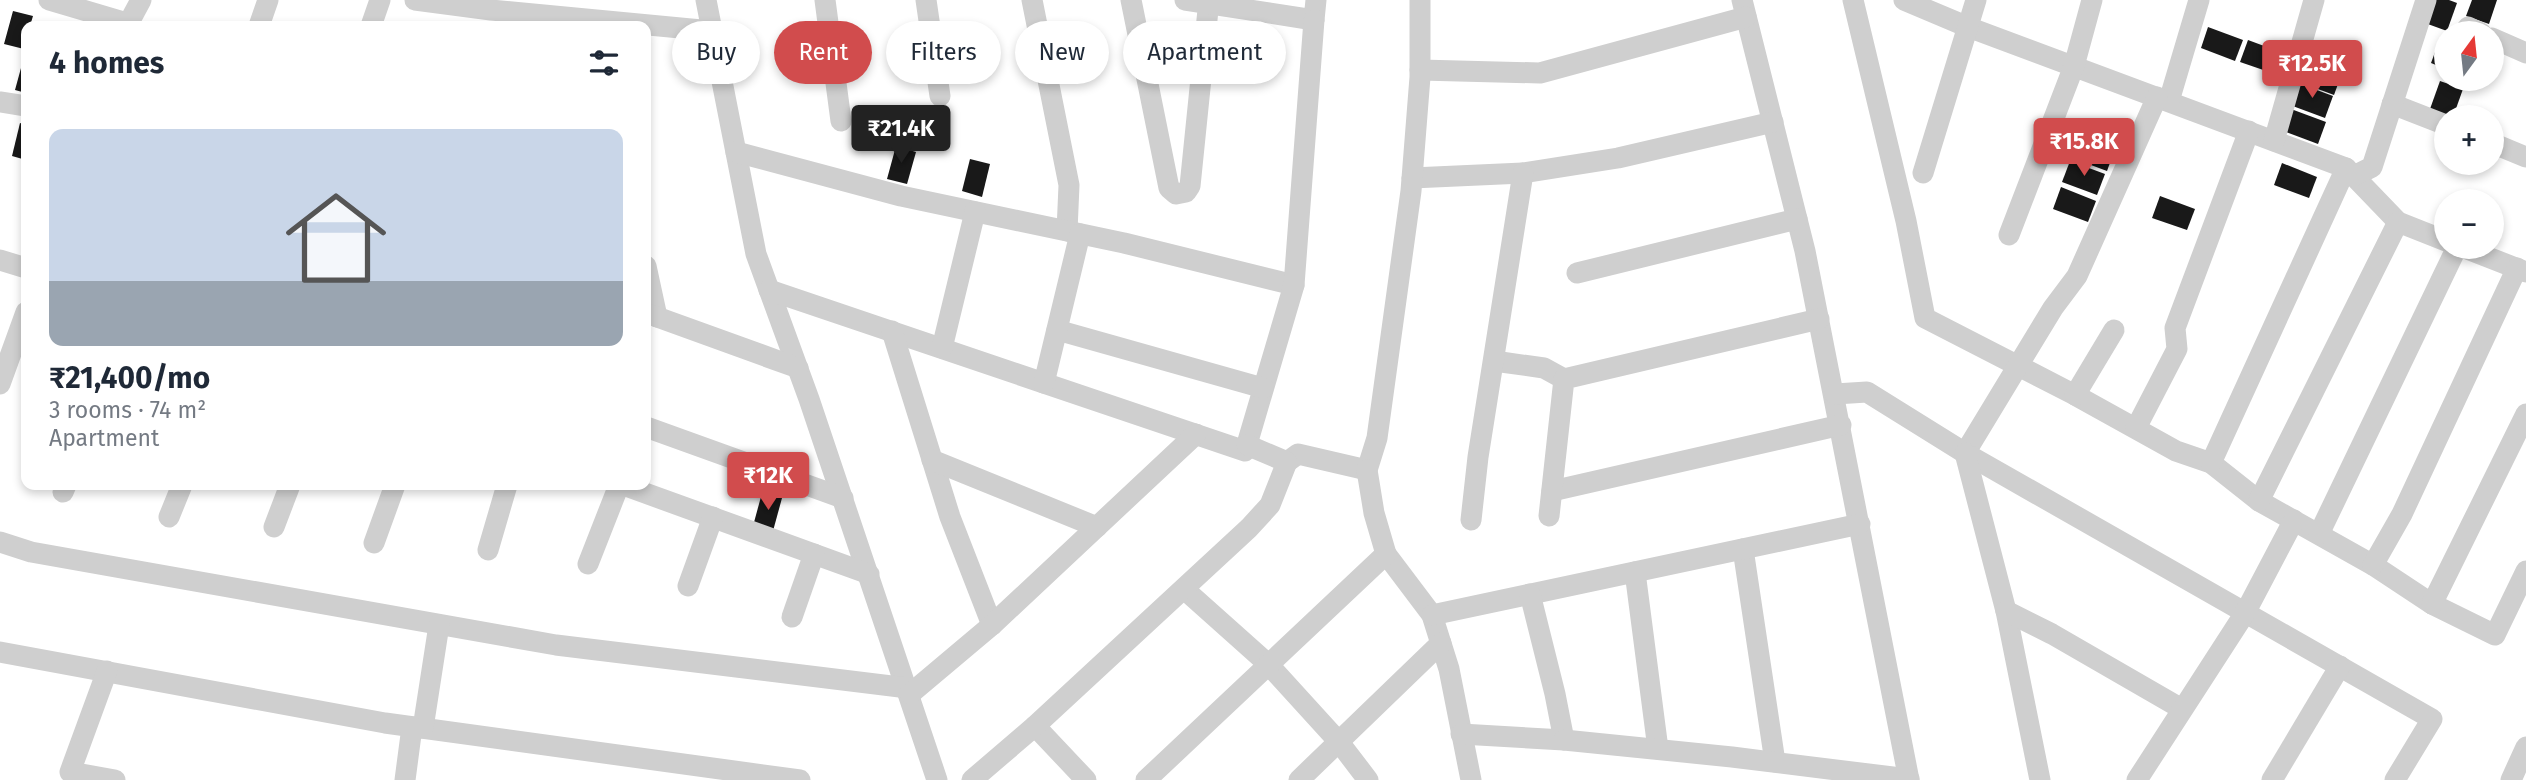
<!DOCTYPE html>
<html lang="en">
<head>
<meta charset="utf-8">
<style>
  :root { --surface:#fff; --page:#f6f6f7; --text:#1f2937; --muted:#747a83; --accent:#d14c4d }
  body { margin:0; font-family:"Fira Sans",sans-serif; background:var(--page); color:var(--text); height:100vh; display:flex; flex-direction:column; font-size:26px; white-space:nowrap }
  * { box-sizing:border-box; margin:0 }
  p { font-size:23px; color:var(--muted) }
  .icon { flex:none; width:38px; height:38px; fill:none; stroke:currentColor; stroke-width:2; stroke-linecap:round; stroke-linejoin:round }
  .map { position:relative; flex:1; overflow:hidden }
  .drawer { position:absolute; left:21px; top:21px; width:630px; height:469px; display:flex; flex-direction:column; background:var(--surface); border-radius:14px; box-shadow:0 4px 10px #0003 }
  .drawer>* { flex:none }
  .banner { position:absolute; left:672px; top:21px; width:665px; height:63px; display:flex; gap:14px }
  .needle { width:46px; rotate:15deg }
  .tools { position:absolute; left:2434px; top:21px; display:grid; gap:14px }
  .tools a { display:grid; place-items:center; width:70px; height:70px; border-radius:50%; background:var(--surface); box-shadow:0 4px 10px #0003; font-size:35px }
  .price { position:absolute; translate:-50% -60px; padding:0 16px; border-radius:7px; background:var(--accent); color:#fff; font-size:23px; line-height:46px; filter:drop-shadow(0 2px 4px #0008) }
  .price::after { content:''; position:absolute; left:50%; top:42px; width:21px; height:16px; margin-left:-10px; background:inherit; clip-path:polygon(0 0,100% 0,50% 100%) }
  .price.active { background:#222; color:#fff }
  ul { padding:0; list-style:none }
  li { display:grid; align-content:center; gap:14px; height:371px; padding:0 28px }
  li span { display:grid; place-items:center; height:217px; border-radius:14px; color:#555 }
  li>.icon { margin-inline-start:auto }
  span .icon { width:126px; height:126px; fill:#fffc; stroke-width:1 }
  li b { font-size:30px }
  h2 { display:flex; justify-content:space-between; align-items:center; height:84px; padding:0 28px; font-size:30px }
  .pill { padding:0 24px; border-radius:32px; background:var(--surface); box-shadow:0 4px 10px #0003; font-size:24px; line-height:63px }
  .pill.active { background:var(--accent); color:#fff }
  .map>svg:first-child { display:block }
</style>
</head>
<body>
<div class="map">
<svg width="2526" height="780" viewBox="0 0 2526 780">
  <rect width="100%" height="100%" fill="#fff"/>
  <g fill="#191919">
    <polygon points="2433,0 2449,0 2457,3 2447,31 2425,23"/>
    <polygon points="2472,0 2497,0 2489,24 2466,16"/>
    <polygon points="13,11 33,16 30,26 26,26 24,49 4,44"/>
    <polygon points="2208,27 2243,40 2235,61 2201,48"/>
    <polygon points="2441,36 2446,38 2446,69 2431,63"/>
    <polygon points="2248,40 2283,53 2275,74 2240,62"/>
    <polygon points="24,57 26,58 26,93 15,90"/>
    <polygon points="2307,61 2342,73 2334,95 2299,82"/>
    <polygon points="2440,81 2463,89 2453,117 2430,109"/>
    <polygon points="2298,83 2333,96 2325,118 2290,105"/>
    <polygon points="2291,109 2326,122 2318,144 2283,131"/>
    <polygon points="20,123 26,125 26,160 12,156"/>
    <polygon points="2080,137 2115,149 2107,171 2072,158"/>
    <polygon points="896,146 916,152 907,184 887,179"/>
    <polygon points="970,159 990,164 982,197 962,191"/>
    <polygon points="2070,161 2105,174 2097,195 2062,182"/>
    <polygon points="2282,163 2317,177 2309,198 2274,185"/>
    <polygon points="2061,187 2096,201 2088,222 2053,209"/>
    <polygon points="2160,196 2195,209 2187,230 2152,218"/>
    <polygon points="762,493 782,498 773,531 753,526"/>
  </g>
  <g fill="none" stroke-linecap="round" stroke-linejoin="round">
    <g stroke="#cfcfcf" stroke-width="21">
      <polyline points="49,0 127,23"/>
      <polyline points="415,0 491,10 712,31"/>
      <polyline points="706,0 756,254 809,399 937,780"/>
      <polyline points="825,0 841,121"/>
      <polyline points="926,0 940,96"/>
      <polyline points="1032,0 1069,185 1067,231"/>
      <polyline points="1131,0 1169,188 1176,194 1186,192 1190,186 1209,0"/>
      <polyline points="1185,0 1314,20 1316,0"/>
      <polyline points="1742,0 1805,251 1909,780"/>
      <polyline points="1853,0 1906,221 1925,318 2075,395 2176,451 2211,463 2259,501 2373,565 2432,604 2495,635 2526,571"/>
      <polyline points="1904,0 1968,27 2346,168 2398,222 2446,241"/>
      <polyline points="127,26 141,0"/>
      <polyline points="259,26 268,0"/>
      <polyline points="371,26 380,0"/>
      <polyline points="2468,27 2481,33"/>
      <polyline points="2492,38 2526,53"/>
      <polyline points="1420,70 1540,73 1746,17"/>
      <polyline points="2169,101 2199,0"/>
      <polyline points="0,102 26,106"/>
      <polyline points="2392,104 2446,125"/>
      <polyline points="2274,141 2314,0"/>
      <polyline points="2492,143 2526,157"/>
      <polyline points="736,152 901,196 1124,243 1294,285"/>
      <polyline points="1923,173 1976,0"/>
      <polyline points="2354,176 2372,167 2426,0"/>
      <polyline points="1412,178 1523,173 1618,158 1773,122"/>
      <polyline points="2009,235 2074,66 2092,0"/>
      <polyline points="2462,247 2526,272"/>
      <polyline points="0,260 26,268"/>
      <polyline points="646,266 657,317"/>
      <polyline points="1577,273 1797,219"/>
      <polyline points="769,290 1245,451 1294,285 1314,20"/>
      <polyline points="646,313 798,368"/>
      <polyline points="1057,330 1263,388"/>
      <polyline points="892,331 950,517 992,625"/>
      <polyline points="942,348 975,212"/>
      <polyline points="1494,361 1544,368 1564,379"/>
      <polyline points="1044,383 1080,234"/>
      <polyline points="0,384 26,312"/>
      <polyline points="1835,394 1867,392 1965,453 2053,308 2077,276 2157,97"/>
      <polyline points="2075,395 2114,330"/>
      <polyline points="646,427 843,498"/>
      <polyline points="2136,428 2177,349 2175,328 2249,131"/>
      <polyline points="1965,453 2432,719 2395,780"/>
      <polyline points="1965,453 2006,611 2040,780"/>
      <polyline points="932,460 1097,527"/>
      <polyline points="1287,462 1298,454 1367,470 1377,438 1411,191 1420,77 1420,0"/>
      <polyline points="2211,463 2346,168"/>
      <polyline points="623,485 869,574"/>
      <polyline points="1552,491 1841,425"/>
      <polyline points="63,492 66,485"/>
      <polyline points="2259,501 2398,222"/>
      <polyline points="1549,516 1564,379 1819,319"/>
      <polyline points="169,517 182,485"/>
      <polyline points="1471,520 1478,457 1523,173"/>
      <polyline points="274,527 290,485"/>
      <polyline points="2319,534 2457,247"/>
      <polyline points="0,542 31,552 556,645 908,688"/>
      <polyline points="374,543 395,485"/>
      <polyline points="1743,549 1775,762"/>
      <polyline points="488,550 507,485"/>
      <polyline points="1386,554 1432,615 1449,669 1471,780"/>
      <polyline points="588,564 619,485"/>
      <polyline points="2373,565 2402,514 2517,268"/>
      <polyline points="1635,572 1658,749"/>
      <polyline points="688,586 713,517"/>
      <polyline points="1184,589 1268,664 1339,742 1368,780"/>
      <polyline points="2432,604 2526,414"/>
      <polyline points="2006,611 2052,634 2182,709"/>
      <polyline points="1432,615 1860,524"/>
      <polyline points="792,617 814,554"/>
      <polyline points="0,652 385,723 800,780"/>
      <polyline points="107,671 70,772 115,780"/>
      <polyline points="910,694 992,625 1196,434"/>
      <polyline points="1035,726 1086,780"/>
      <polyline points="423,728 439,625"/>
      <polyline points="1461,734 1564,740 1555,694 1530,594"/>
      <polyline points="1564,740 1732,757 1909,779"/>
      <polyline points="405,780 412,727"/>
      <polyline points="972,780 1035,726 1249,528 1270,505 1287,462 1247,445"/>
      <polyline points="1146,780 1386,554 1374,513 1367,470"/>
      <polyline points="1299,780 1441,643"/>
      <polyline points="2137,780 2245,613 2294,520"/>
      <polyline points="2272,780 2340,666"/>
      <polyline points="2511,780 2526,747"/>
    </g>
  </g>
</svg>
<div class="tools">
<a><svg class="needle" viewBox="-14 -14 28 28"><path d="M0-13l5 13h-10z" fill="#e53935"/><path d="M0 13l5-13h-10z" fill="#747a83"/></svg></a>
<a>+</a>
<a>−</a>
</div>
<b class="price" style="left:2312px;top:100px">₹12.5K</b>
<b class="price active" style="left:901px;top:165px">₹21.4K</b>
<b class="price" style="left:2084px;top:178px">₹15.8K</b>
<b class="price" style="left:768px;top:512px">₹12K</b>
<div class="banner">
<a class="pill">Buy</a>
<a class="pill active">Rent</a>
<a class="pill">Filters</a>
<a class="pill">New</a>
<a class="pill">Apartment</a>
</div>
<section class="drawer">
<h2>4 homes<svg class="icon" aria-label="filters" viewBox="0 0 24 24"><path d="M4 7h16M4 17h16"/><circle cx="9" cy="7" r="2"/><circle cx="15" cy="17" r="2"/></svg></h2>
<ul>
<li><span style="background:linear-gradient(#c9d6e8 70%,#9aa5b1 0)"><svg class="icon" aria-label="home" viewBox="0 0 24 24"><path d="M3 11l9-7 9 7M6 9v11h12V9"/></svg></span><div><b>₹21,400/mo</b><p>3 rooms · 74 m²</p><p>Apartment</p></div></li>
</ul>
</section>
</div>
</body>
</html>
